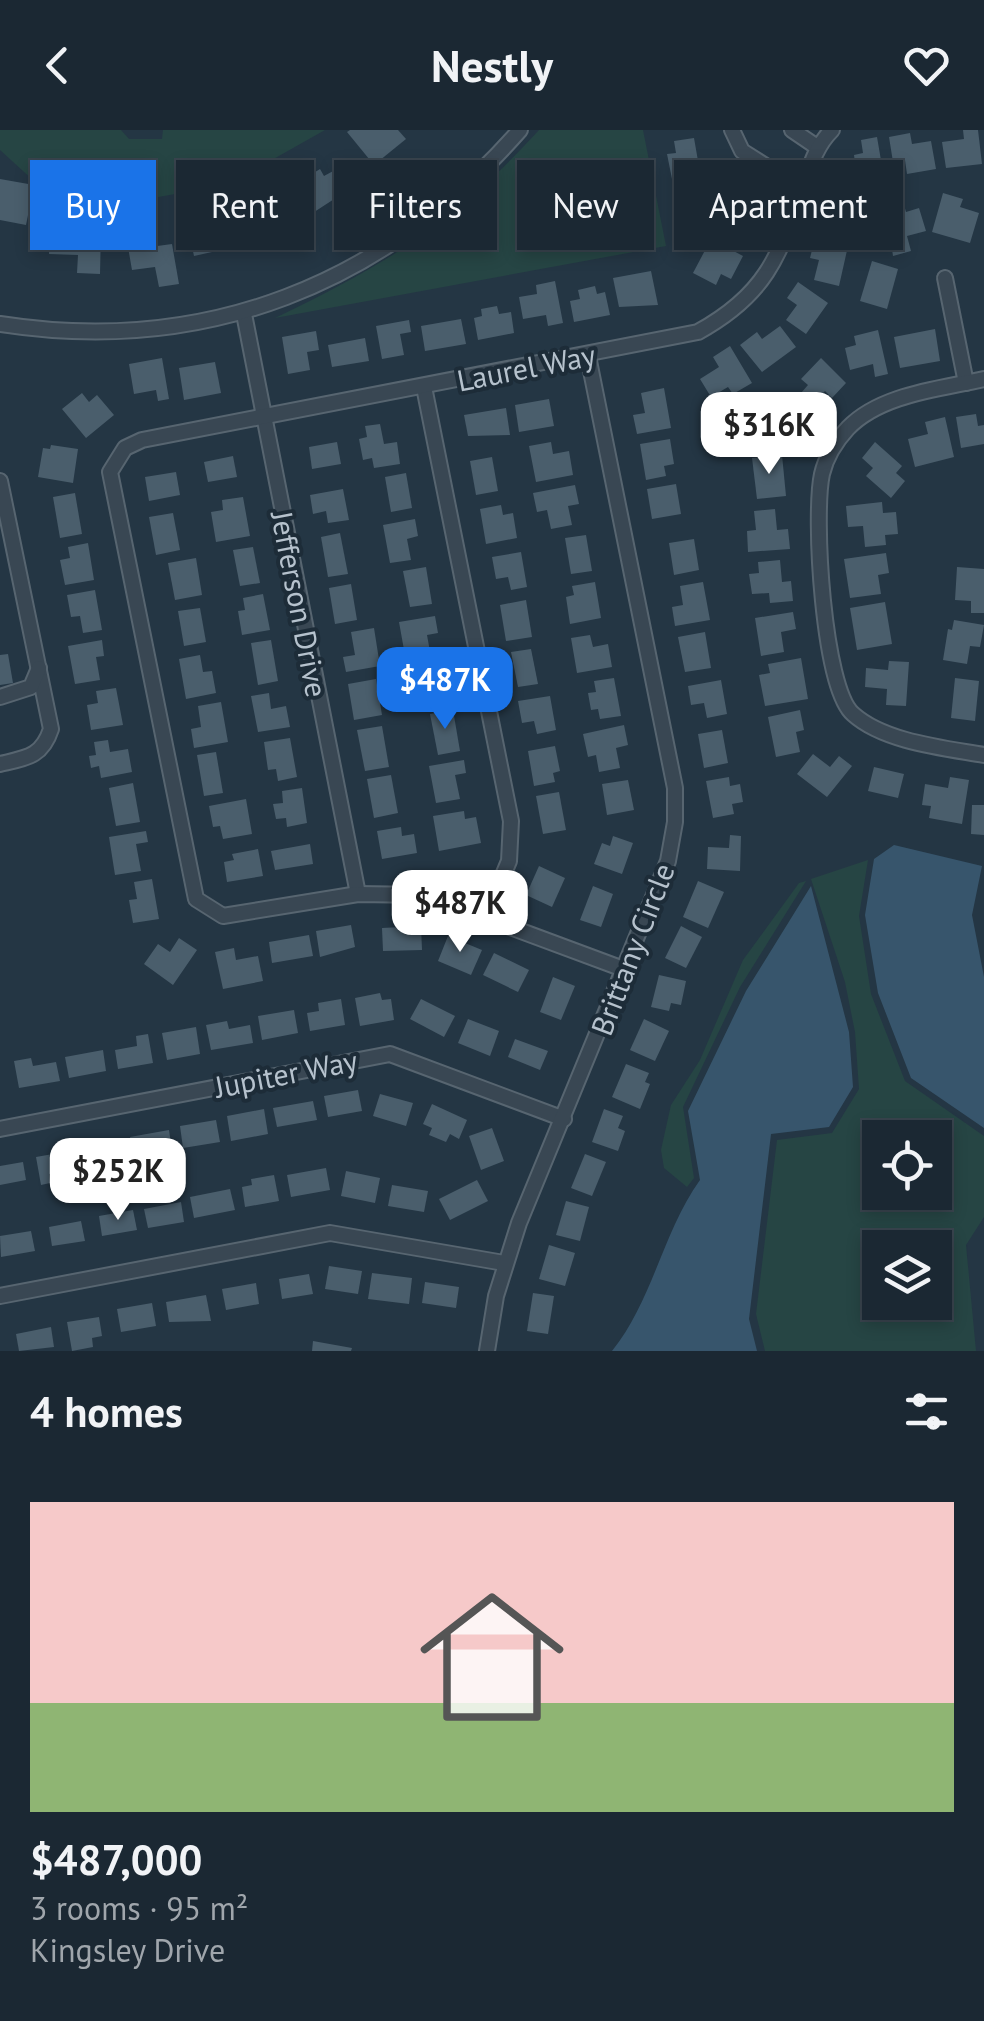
<!DOCTYPE html>
<html lang="en">
<head>
<meta charset="utf-8">
<style>
  :root { --surface:#1b2833; --page:#28343f; --text:#f1f3f6; --muted:#a0a6ac; --line:#39444e; --accent:#1a73e8 }
  body { margin:0; font-family:"PT Sans",sans-serif; background:var(--page); color:var(--text); height:100vh; display:flex; flex-direction:column; font-size:38px; white-space:nowrap }
  * { box-sizing:border-box; margin:0 }
  p { font-size:32px; color:var(--muted) }
  .icon { flex:none; width:55px; height:55px; fill:none; stroke:currentColor; stroke-width:2; stroke-linecap:round; stroke-linejoin:round }
  .map { position:relative; height:1221px; overflow:hidden }
  .details { display:flex; flex-direction:column; background:var(--surface); flex:1 }
  .details>* { flex:none }
  .top-card { position:absolute; left:30px; top:30px; width:925px; height:90px; display:flex; gap:20px }
  .controls { position:absolute; left:862px; top:990px; display:grid; gap:20px }
  .controls a { display:grid; place-items:center; width:90px; height:90px; border-radius:0px; background:var(--surface); box-shadow:0 5px 15px #0003,0 0 0 2px var(--line); font-size:50px }
  .price { position:absolute; translate:-50% -85px; padding:0 22px; border-radius:20px; background:#fff; color:#222; font-size:32px; line-height:65px; filter:drop-shadow(0 2px 5px #0008) }
  .price::after { content:''; position:absolute; left:50%; top:60px; width:30px; height:22px; margin-left:-15px; background:inherit; clip-path:polygon(0 0,100% 0,50% 100%) }
  .price.active { background:var(--accent); color:#fff }
  ul { padding:0; list-style:none }
  li { display:grid; align-content:center; gap:20px; height:530px; padding:0 30px }
  li span { display:grid; place-items:center; height:310px; border-radius:0px; color:#555 }
  li>.icon { margin-inline-start:auto }
  span .icon { width:180px; height:180px; fill:#fffc; stroke-width:1 }
  li b { font-size:42px }
  h2 { display:flex; justify-content:space-between; align-items:center; height:120px; padding:0 30px; font-size:42px }
  .pill { padding:0 35px; border-radius:0px; background:var(--surface); box-shadow:0 5px 15px #0003,0 0 0 2px var(--line); font-size:35px; line-height:90px }
  .pill.active { background:var(--accent); color:#fff }
  header { display:flex; justify-content:space-between; align-items:center; height:130px; padding:0 30px; background:var(--surface); font-size:45px; font-weight:600 }
  .map>svg:first-child { display:block }
</style>
</head>
<body>
<header><svg class="icon" aria-label="back" viewBox="0 0 24 24"><path d="M15 5l-7 7 7 7"/></svg>Nestly<svg class="icon" aria-label="heart" viewBox="0 0 24 24"><path d="M12 20l-8-8c-3-5 5-10 8-4 3-6 11-1 8 4z"/></svg></header>
<div class="map">
<svg width="984" height="1221" viewBox="0 0 984 1221">
  <rect width="100%" height="100%" fill="#243644"/>
  <g fill="#264544" fill-rule="evenodd">
    <polygon points="0,0 121,0 129,9 162,9 163,0 325,0 229,54 137,71 35,52 0,20"/>
    <path d="M539 0H643L666 116 275 188C389 133 453 94 539 0Z"/>
    <path d="M868 730 859 786 871 864 905 951 984 1006V1087L966 1115 976 1221H765L756 1184 777 1010 832 1003 859 959 855 902 845 852 811 749ZM880 1008H935V1062H880ZM880 1118H935V1172H880Z"/>
    <polygon points="806,751 740,857 683,977 694,1048 687,1057 664,1038 661,1020 671,975 700,930 743,830 799,753"/>
  </g>
  <g fill="#37556c">
    <polygon points="894,715 982,736 972,785 984,847 984,998 911,948 878,863 865,785 874,729"/>
    <path d="M811 756 849 902 853 957 829 997 771 1004 749 1189 757 1221H612C653 1170 663 1101 700 1050L688 981 746 861Z"/>
  </g>
  <g fill="#4a5e6c">
    <polygon points="350,0 398,0 406,9 374,35 347,2"/>
    <polygon points="963,0 978,0 982,34 946,38 942,12 964,9"/>
    <polygon points="910,3 912,14 931,11 936,39 907,44 905,30 893,32 889,7"/>
    <polygon points="877,7 883,42 857,47 854,25 863,23 861,10"/>
    <polygon points="694,8 701,48 673,54 667,24 676,23 674,11"/>
    <polygon points="320,39 324,46 335,40 348,60 305,88 287,60"/>
    <polygon points="0,49 34,55 26,95 0,90"/>
    <polygon points="746,51 764,64 752,81 760,87 748,103 722,84"/>
    <polygon points="833,58 861,67 847,105 820,96"/>
    <polygon points="943,63 963,69 960,77 979,83 970,113 932,102"/>
    <polygon points="904,75 906,82 919,78 926,101 907,106 911,121 893,126 886,80"/>
    <polygon points="256,76 260,87 283,79 292,105 247,121 233,84"/>
    <polygon points="221,79 230,118 194,126 188,98 200,95 198,84"/>
    <polygon points="64,87 87,88 86,100 101,100 100,144 77,143 78,125 49,124 50,98 64,98"/>
    <polygon points="147,97 150,117 172,114 179,154 159,157 155,137 132,140 125,100"/>
    <polygon points="815,108 848,116 839,156 814,150 819,130 810,128"/>
    <polygon points="711,109 743,126 731,149 721,144 716,155 693,143"/>
    <polygon points="872,131 898,139 887,179 860,171"/>
    <polygon points="651,141 658,175 619,177 613,148"/>
    <polygon points="555,151 563,193 548,196 546,185 523,189 519,167 537,164 536,155"/>
    <polygon points="798,152 828,173 806,204 786,190 797,175 787,168"/>
    <polygon points="595,156 597,164 605,162 610,185 574,192 570,171 580,169 578,160"/>
    <polygon points="497,176 499,184 511,182 514,203 478,210 474,188 482,186 481,179"/>
    <polygon points="461,189 466,214 425,221 421,196"/>
    <polygon points="409,190 411,202 400,204 404,225 382,229 376,196"/>
    <polygon points="780,196 796,217 762,242 740,215 757,202 762,209"/>
    <polygon points="935,199 940,231 900,238 894,207"/>
    <polygon points="878,200 888,244 875,247 873,234 850,240 845,218 856,215 854,206"/>
    <polygon points="316,201 319,220 307,222 310,240 288,244 282,207"/>
    <polygon points="365,208 369,231 332,237 328,215"/>
    <polygon points="730,216 752,253 733,264 728,257 711,267 700,249 719,237 713,227"/>
    <polygon points="162,228 169,269 158,271 156,260 134,264 129,234"/>
    <polygon points="821,228 846,253 832,268 825,261 812,274 801,263 808,255 801,249"/>
    <polygon points="215,232 221,263 184,270 179,238"/>
    <polygon points="664,258 671,298 637,304 633,285 645,283 641,263"/>
    <polygon points="82,263 89,272 97,265 114,285 86,308 62,279"/>
    <polygon points="549,269 554,296 519,302 515,275"/>
    <polygon points="785,269 811,291 797,307 787,298 773,314 758,301 766,292 758,285 771,271 778,277"/>
    <polygon points="506,278 510,305 468,306 464,285"/>
    <polygon points="976,284 978,296 984,295 984,314 961,318 956,287"/>
    <polygon points="945,287 954,327 915,337 908,309 928,304 925,292"/>
    <polygon points="380,294 384,314 397,312 400,334 374,338 372,328 363,330 359,309 367,307 365,296"/>
    <polygon points="670,309 674,334 664,336 666,346 646,350 640,314"/>
    <polygon points="337,312 341,334 312,339 309,317"/>
    <polygon points="551,312 553,324 569,321 573,345 536,352 529,316"/>
    <polygon points="875,312 902,336 896,343 905,351 891,368 866,346 873,338 862,328"/>
    <polygon points="51,315 78,319 73,353 38,347 43,318 50,319"/>
    <polygon points="782,325 786,366 757,369 752,328"/>
    <polygon points="233,326 237,347 208,352 204,332"/>
    <polygon points="492,327 498,361 476,365 470,331"/>
    <polygon points="176,342 180,365 149,371 145,347"/>
    <polygon points="406,343 412,378 391,382 385,347"/>
    <polygon points="676,354 681,384 652,389 647,359"/>
    <polygon points="575,355 579,374 568,376 572,395 551,399 547,380 537,382 533,363"/>
    <polygon points="343,359 349,390 328,393 326,381 313,384 310,365"/>
    <polygon points="75,363 82,404 60,408 53,367"/>
    <polygon points="243,367 250,406 216,412 211,382 223,380 222,370"/>
    <polygon points="882,372 883,383 896,382 898,404 885,405 886,415 865,417 863,396 848,397 846,376"/>
    <polygon points="501,375 503,385 513,383 517,408 486,414 480,379"/>
    <polygon points="775,379 777,400 788,399 790,419 748,422 747,401 756,400 754,381"/>
    <polygon points="173,383 180,420 156,425 149,387"/>
    <polygon points="415,389 418,406 407,409 411,430 390,433 383,395"/>
    <polygon points="340,403 348,444 328,447 321,407"/>
    <polygon points="586,405 592,441 571,444 565,408"/>
    <polygon points="694,409 699,440 674,445 669,413"/>
    <polygon points="88,413 94,450 65,455 60,430 70,428 68,417"/>
    <polygon points="253,417 260,453 240,456 233,420"/>
    <polygon points="521,422 527,457 511,460 508,447 496,449 492,427"/>
    <polygon points="886,423 889,443 878,445 881,464 850,468 844,429"/>
    <polygon points="196,428 202,465 175,470 168,433"/>
    <polygon points="780,430 782,452 791,451 793,471 770,473 769,463 752,464 749,444 759,443 758,432"/>
    <polygon points="426,437 432,474 410,477 403,441"/>
    <polygon points="957,437 984,439 984,483 971,483 971,471 955,470"/>
    <polygon points="595,452 601,488 570,494 566,467 574,465 572,456"/>
    <polygon points="703,452 710,490 675,496 672,477 683,475 680,456"/>
    <polygon points="351,454 357,490 335,494 329,458"/>
    <polygon points="95,460 102,500 83,503 80,486 71,487 67,465"/>
    <polygon points="263,464 270,500 242,505 238,481 245,480 243,468"/>
    <polygon points="526,470 532,507 506,511 500,475"/>
    <polygon points="885,472 892,514 857,520 850,478"/>
    <polygon points="200,478 206,512 184,516 178,481"/>
    <polygon points="793,482 796,499 781,502 784,522 761,526 755,488"/>
    <polygon points="435,486 438,503 427,505 431,527 406,531 399,492"/>
    <polygon points="954,490 984,495 980,517 970,516 967,534 943,530 948,499 952,500"/>
    <polygon points="374,498 380,536 346,542 343,527 355,525 351,502"/>
    <polygon points="705,502 711,538 685,542 678,507"/>
    <polygon points="590,505 593,517 608,514 612,537 577,543 571,508"/>
    <polygon points="102,510 104,526 96,527 100,550 75,554 68,516"/>
    <polygon points="271,510 278,551 258,555 251,513"/>
    <polygon points="531,519 538,554 518,557 511,522"/>
    <polygon points="8,524 13,553 0,555 0,525"/>
    <polygon points="200,525 203,542 212,541 216,563 186,569 179,529"/>
    <polygon points="801,528 808,569 765,576 759,545 770,543 768,534"/>
    <polygon points="889,531 909,532 906,576 886,575 887,559 865,557 866,538 888,540"/>
    <polygon points="444,534 451,572 429,576 422,538"/>
    <polygon points="614,548 621,586 600,589 598,579 591,580 588,563 596,562 594,551"/>
    <polygon points="955,548 979,551 975,591 951,588"/>
    <polygon points="376,549 382,585 354,590 348,554"/>
    <polygon points="721,550 727,584 707,588 704,573 691,575 688,556"/>
    <polygon points="116,558 123,595 91,600 87,575 98,573 96,561"/>
    <polygon points="269,563 271,579 286,576 290,597 258,602 251,566"/>
    <polygon points="550,566 556,600 537,604 534,591 522,593 518,571"/>
    <polygon points="221,572 228,612 194,618 191,599 201,597 198,576"/>
    <polygon points="453,580 460,621 438,625 430,584"/>
    <polygon points="800,580 804,600 796,602 800,622 776,627 768,587"/>
    <polygon points="624,595 628,615 616,618 620,638 599,642 596,625 588,627 583,604"/>
    <polygon points="382,596 389,637 365,641 357,600"/>
    <polygon points="722,600 728,633 704,638 698,604"/>
    <polygon points="290,608 297,647 278,651 276,639 268,640 264,612"/>
    <polygon points="108,610 110,622 128,619 132,642 101,648 99,636 91,638 89,626 96,625 94,612"/>
    <polygon points="555,616 560,641 553,643 555,652 534,656 528,621"/>
    <polygon points="216,622 223,663 204,666 197,625"/>
    <polygon points="813,624 830,637 839,626 852,636 827,667 797,644"/>
    <polygon points="464,630 466,643 455,645 460,669 436,673 429,636"/>
    <polygon points="874,637 904,644 898,668 868,661"/>
    <polygon points="391,645 398,683 374,688 367,649"/>
    <polygon points="729,647 730,656 740,654 743,672 732,674 734,684 713,688 706,651"/>
    <polygon points="950,647 969,650 962,694 929,688 931,676 922,675 925,654 948,658"/>
    <polygon points="628,650 634,680 607,685 602,654"/>
    <polygon points="133,653 140,692 116,696 109,658"/>
    <polygon points="302,658 307,693 287,697 286,688 276,689 273,674 283,673 282,661"/>
    <polygon points="559,662 566,700 543,704 536,666"/>
    <polygon points="246,669 252,704 223,709 220,696 213,697 209,676"/>
    <polygon points="972,675 984,675 984,705 971,704"/>
    <polygon points="464,681 465,689 476,687 481,713 439,721 433,686"/>
    <polygon points="401,697 402,706 414,704 417,723 382,729 377,701"/>
    <polygon points="146,701 148,712 136,714 141,741 115,745 109,707"/>
    <polygon points="730,705 741,706 740,741 707,739 708,717 729,718"/>
    <polygon points="613,706 633,713 622,744 594,734 602,713 610,716"/>
    <polygon points="310,714 313,734 275,740 271,721"/>
    <polygon points="258,719 263,746 227,752 224,732 234,730 232,724"/>
    <polygon points="539,736 565,748 552,777 526,765"/>
    <polygon points="152,749 159,789 133,793 129,770 137,769 134,752"/>
    <polygon points="698,751 724,762 708,798 683,787"/>
    <polygon points="593,756 613,764 601,797 580,790"/>
    <polygon points="351,795 355,817 320,827 316,801"/>
    <polygon points="421,796 422,820 383,821 382,798"/>
    <polygon points="681,796 702,807 686,838 665,828"/>
    <polygon points="309,805 313,826 272,833 269,812"/>
    <polygon points="448,806 482,820 471,845 438,831"/>
    <polygon points="179,808 197,820 173,855 144,834 158,814 170,822"/>
    <polygon points="234,818 236,830 258,826 263,851 223,859 215,822"/>
    <polygon points="494,823 529,840 518,862 483,845"/>
    <polygon points="659,845 686,851 681,875 671,873 669,881 651,877"/>
    <polygon points="553,847 575,856 561,890 540,882"/>
    <polygon points="380,863 382,870 391,869 394,890 360,896 355,868"/>
    <polygon points="341,869 345,895 310,901 307,883 319,881 318,873"/>
    <polygon points="421,869 455,886 444,907 410,889"/>
    <polygon points="294,880 298,903 262,910 258,886"/>
    <polygon points="468,889 499,901 490,926 458,913"/>
    <polygon points="644,889 669,901 655,931 630,920"/>
    <polygon points="227,891 229,899 250,895 253,913 211,920 206,895"/>
    <polygon points="196,897 200,924 167,930 162,903"/>
    <polygon points="148,904 153,933 118,939 115,920 137,916 136,906"/>
    <polygon points="515,909 548,921 540,940 508,927"/>
    <polygon points="103,920 106,941 69,948 65,927"/>
    <polygon points="31,928 33,936 56,932 60,951 19,958 14,931"/>
    <polygon points="626,934 649,943 645,952 650,954 640,979 612,967"/>
    <polygon points="358,960 362,981 328,987 324,966"/>
    <polygon points="380,964 413,973 406,996 373,986"/>
    <polygon points="313,971 317,990 277,997 273,978"/>
    <polygon points="432,974 467,990 459,1009 450,1004 446,1012 429,1005 432,998 423,994"/>
    <polygon points="264,979 268,1004 231,1011 227,986"/>
    <polygon points="604,979 623,986 618,998 625,1001 618,1021 592,1012"/>
    <polygon points="216,990 220,1012 183,1018 180,996"/>
    <polygon points="492,998 504,1031 481,1040 469,1006"/>
    <polygon points="169,1000 172,1021 134,1028 130,1007"/>
    <polygon points="119,1011 122,1030 111,1032 112,1039 89,1043 84,1017"/>
    <polygon points="70,1021 74,1040 49,1044 50,1053 41,1055 36,1027"/>
    <polygon points="585,1024 606,1032 592,1066 571,1058"/>
    <polygon points="23,1032 26,1050 0,1055 0,1036"/>
    <polygon points="326,1038 330,1060 291,1067 287,1045"/>
    <polygon points="346,1041 380,1048 375,1073 341,1066"/>
    <polygon points="274,1045 279,1071 245,1077 242,1057 252,1055 251,1049"/>
    <polygon points="477,1050 488,1071 450,1090 439,1069"/>
    <polygon points="392,1055 428,1061 424,1082 388,1076"/>
    <polygon points="230,1059 235,1080 194,1088 190,1067"/>
    <polygon points="566,1071 589,1077 580,1111 556,1105"/>
    <polygon points="181,1072 184,1092 148,1098 144,1079"/>
    <polygon points="133,1080 137,1100 102,1106 99,1086"/>
    <polygon points="81,1091 85,1111 52,1116 49,1097"/>
    <polygon points="31,1101 35,1121 1,1127 0,1106"/>
    <polygon points="549,1115 575,1123 565,1156 539,1149"/>
    <polygon points="329,1136 362,1141 358,1164 325,1159"/>
    <polygon points="372,1143 412,1148 409,1174 368,1169"/>
    <polygon points="309,1144 313,1164 282,1169 279,1149"/>
    <polygon points="425,1152 459,1157 456,1178 422,1173"/>
    <polygon points="256,1153 259,1174 226,1180 222,1159"/>
    <polygon points="533,1163 554,1166 548,1204 527,1201"/>
    <polygon points="206,1165 211,1191 169,1192 166,1172"/>
    <polygon points="152,1173 156,1196 121,1202 117,1179"/>
    <polygon points="99,1187 102,1206 92,1208 93,1217 72,1221 67,1192"/>
    <polygon points="51,1197 54,1217 19,1221 16,1204"/>
    <polygon points="313,1211 352,1218 351,1221 312,1221"/>
  </g>
  <g fill="none" stroke-linecap="round" stroke-linejoin="round">
    <defs>
      <g id="minor">
        <polyline points="732,0 742,21 802,59"/>
        <polyline points="792,0 817,17"/>
        <polyline points="945,148 966,253"/>
        <polyline points="244,184 358,764"/>
        <path d="M0 194C205 226 384 155 520 0"/>
        <path d="M984 249C940 259 881 264 848 298 836 311 826 327 822 344 813 385 823 558 853 584 884 612 944 618 984 625"/>
        <polyline points="424,257 511,691 509,731 486,786"/>
        <path d="M0 351 51 599C42 627 26 628 0 634"/>
        <polyline points="0,567 31,557 39,538"/>
        <path d="M626 840 424 765 358 764 223 786 196 769 110 342 125 318 142 310 698 202C767 164 779 126 804 55 811 34 816 16 832 0"/>
        <polyline points="0,999 390,924 564,989"/>
        <polyline points="0,1166 330,1103 504,1133"/>
        <polyline points="487,1221 496,1166 519,1093 668,731 675,692 675,658 588,226"/>
      </g>
    </defs>
    <use href="#minor" stroke="#576570" stroke-width="18"/>
    <use href="#minor" stroke="#394753" stroke-width="14"/>
  </g>
  <g text-anchor="middle" dominant-baseline="central" stroke-width="8" stroke-linejoin="round" paint-order="stroke">
    <g font-size="30" fill="#b6c2cd" stroke="#1d2c38">
      <text transform="translate(526 237) rotate(-11)">Laurel Way</text>
      <text transform="translate(300 474) rotate(79)">Jefferson Drive</text>
      <text transform="translate(632 819) rotate(-69)">Brittany Circle</text>
      <text transform="translate(286 943) rotate(-11)">Jupiter Way</text>
    </g>
  </g>
</svg>
<div class="controls">
<a><svg class="icon" aria-label="locate" viewBox="0 0 24 24"><circle cx="12" cy="12" r="6"/><path d="M12 2v4M12 18v4M2 12h4M18 12h4"/></svg></a>
<a><svg class="icon" aria-label="layers" viewBox="0 0 24 24"><path d="M12 4l9 5-9 5-9-5zM3 14l9 5 9-5"/></svg></a>
</div>
<b class="price" style="left:769px;top:347px">$316K</b>
<b class="price active" style="left:445px;top:602px">$487K</b>
<b class="price" style="left:460px;top:825px">$487K</b>
<b class="price" style="left:118px;top:1093px">$252K</b>
<div class="top-card">
<a class="pill active">Buy</a>
<a class="pill">Rent</a>
<a class="pill">Filters</a>
<a class="pill">New</a>
<a class="pill">Apartment</a>
</div>
</div>
<section class="details">
<h2>4 homes<svg class="icon" aria-label="filters" viewBox="0 0 24 24"><path d="M4 7h16M4 17h16"/><circle cx="9" cy="7" r="2"/><circle cx="15" cy="17" r="2"/></svg></h2>
<ul>
<li><span style="background:linear-gradient(#f6c9c9 65%,#8fb573 0)"><svg class="icon" aria-label="home" viewBox="0 0 24 24"><path d="M3 11l9-7 9 7M6 9v11h12V9"/></svg></span><div><b>$487,000</b><p>3 rooms · 95 m²</p><p>Kingsley Drive</p></div></li>
</ul>
</section>
</body>
</html>
